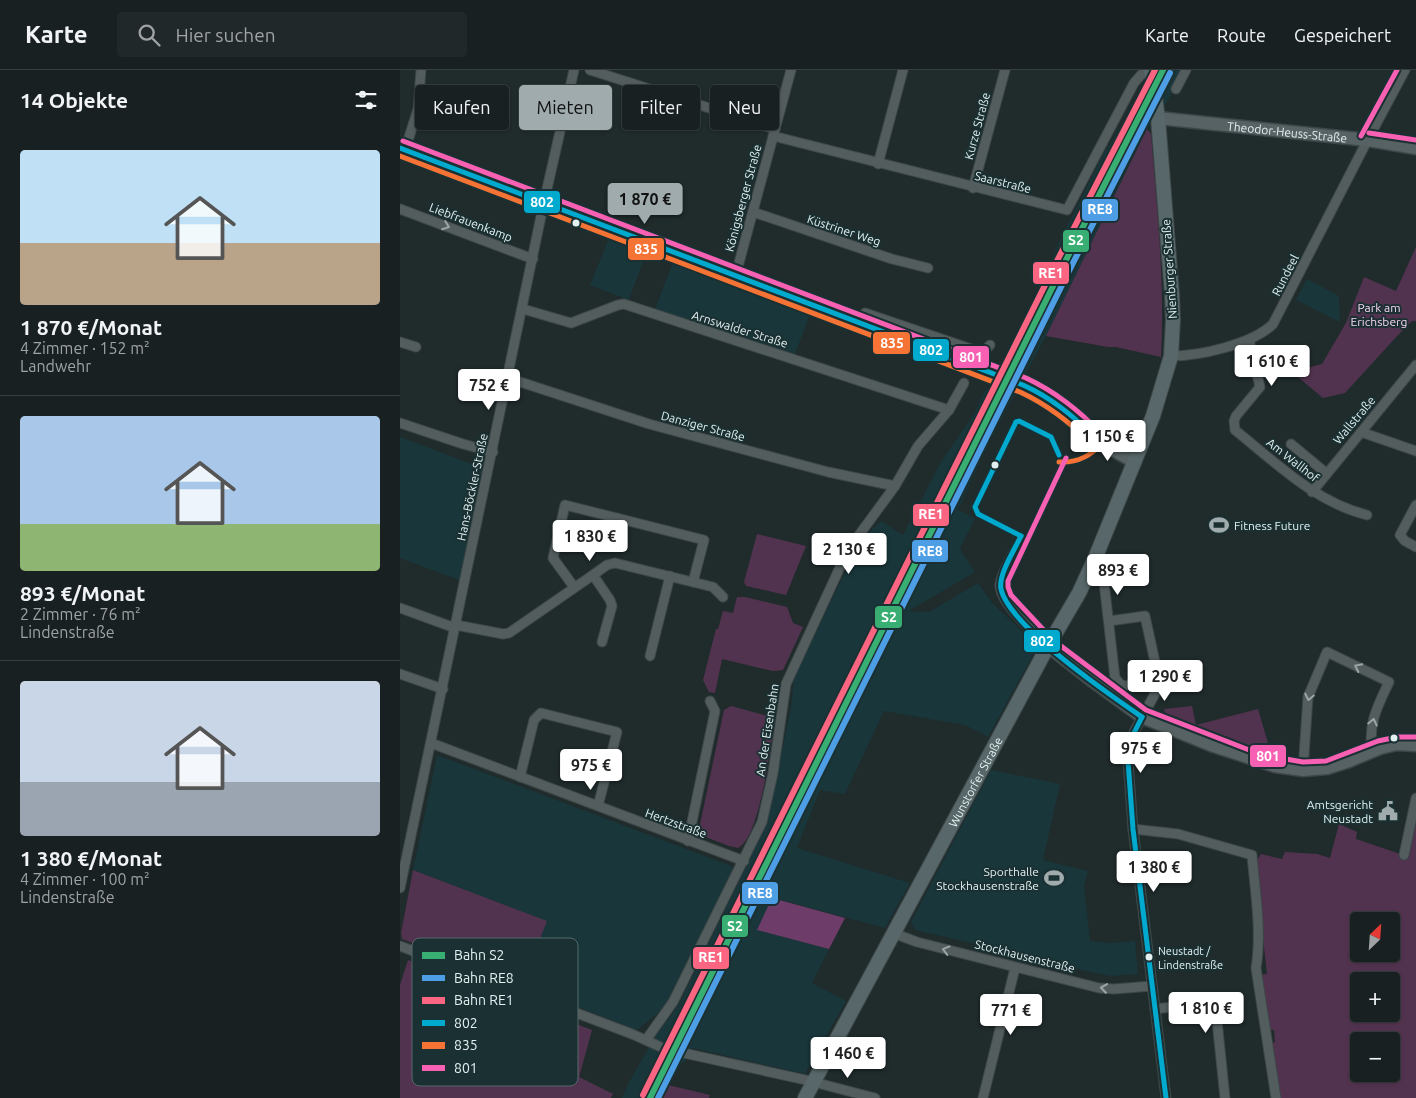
<!DOCTYPE html>
<html lang="de">
<head>
<meta charset="utf-8">
<style>
  :root { --surface:#182021; --page:#21282a; --text:#f1f3f6; --muted:#9fa3a5; --line:#363e3f; --accent:#9fabac }
  body { margin:0; font-family:Ubuntu,sans-serif; background:var(--page); color:var(--text); height:100vh; display:flex; flex-direction:column; font-size:19px; white-space:nowrap }
  * { box-sizing:border-box; margin:0 }
  p { font-size:16px; color:var(--muted) }
  .icon { flex:none; width:28px; height:28px; fill:none; stroke:currentColor; stroke-width:2; stroke-linecap:round; stroke-linejoin:round }
  .map { position:relative; flex:1; overflow:hidden }
  .side { display:flex; flex-direction:column; background:var(--surface); width:400px }
  .side>* { flex:none }
  .guide { position:absolute; left:15px; top:15px; width:475px; height:45px; display:flex; gap:10px }
  .needle { width:32px; rotate:25deg }
  .tools { position:absolute; left:950px; top:842px; display:grid; gap:10px }
  .tools a { display:grid; place-items:center; width:50px; height:50px; border-radius:5px; background:var(--surface); box-shadow:0 1px 4px #0004,0 0 0 1px var(--line); font-size:25px }
  .price { position:absolute; translate:-50% -42px; padding:0 11px; border-radius:5px; background:#fff; color:#222; font-size:16px; line-height:32px; filter:drop-shadow(0 1px 2px #0008) }
  .price::after { content:''; position:absolute; left:50%; top:30px; width:15px; height:11px; margin-left:-8px; background:inherit; clip-path:polygon(0 0,100% 0,50% 100%) }
  .price.current { background:var(--accent); color:#111 }
  ul { padding:0; list-style:none }
  li { display:grid; align-content:center; gap:10px; height:265px; padding:0 20px }
  li+li { border-top:1px solid var(--line) }
  li span { display:grid; place-items:center; height:155px; border-radius:5px; color:#555 }
  li>.icon { margin-inline-start:auto }
  span .icon { width:90px; height:90px; fill:#fffc; stroke-width:1 }
  li b { font-size:21px }
  h2 { display:flex; justify-content:space-between; align-items:center; height:60px; padding:0 20px; font-size:21px }
  .pill { padding:0 18px; border-radius:5px; background:var(--surface); box-shadow:0 1px 4px #0004,0 0 0 1px var(--line); font-size:18px; line-height:45px }
  .pill.current { background:var(--accent); color:#111 }
  header { display:flex; align-items:center; gap:30px; box-sizing:border-box; height:70px; padding:0 25px; background:var(--surface); border-bottom:1px solid var(--line) }
  header strong { font-size:24px }
  nav { display:flex; gap:28px; margin-inline-start:auto; font-size:18px }
  .search { width:350px; height:45px; background:var(--page); display:flex; align-items:center; gap:12px; box-sizing:border-box; padding:0 18px; border-radius:5px; color:var(--muted); font-size:19px }
  main { display:flex; flex:1; min-height:0 }
  .map>svg:first-child { display:block }
</style>
</head>
<body>
<header>
<strong>Karte</strong>
<div class="search"><svg class="icon" aria-label="search" viewBox="0 0 24 24"><circle cx="10" cy="10" r="6"/><path d="M15 15l6 6"/></svg>Hier suchen</div>
<nav><a>Karte</a><a>Route</a><a>Gespeichert</a></nav>
</header>
<main>
<section class="side">
<h2>14 Objekte<svg class="icon" aria-label="filters" viewBox="0 0 24 24"><path d="M4 7h16M4 17h16"/><circle cx="9" cy="7" r="2"/><circle cx="15" cy="17" r="2"/></svg></h2>
<ul>
<li><span style="background:linear-gradient(#bfe0f5 60%,#b9a48a 0)"><svg class="icon" aria-label="home" viewBox="0 0 24 24"><path d="M3 11l9-7 9 7M6 9v11h12V9"/></svg></span><div><b>1 870 €/Monat</b><p>4 Zimmer · 152 m²</p><p>Landwehr</p></div></li>
<li><span style="background:linear-gradient(#a9c7e8 70%,#8fb573 0)"><svg class="icon" aria-label="home" viewBox="0 0 24 24"><path d="M3 11l9-7 9 7M6 9v11h12V9"/></svg></span><div><b>893 €/Monat</b><p>2 Zimmer · 76 m²</p><p>Lindenstraße</p></div></li>
<li><span style="background:linear-gradient(#c9d6e8 65%,#9aa5b1 0)"><svg class="icon" aria-label="home" viewBox="0 0 24 24"><path d="M3 11l9-7 9 7M6 9v11h12V9"/></svg></span><div><b>1 380 €/Monat</b><p>4 Zimmer · 100 m²</p><p>Lindenstraße</p></div></li>
</ul>
</section>
<div class="map">
<svg width="1016" height="1028" viewBox="0 0 1016 1028">
  <rect width="100%" height="100%" fill="#202b2c"/>
  <g fill="#19363a">
    <polygon points="751,0 783,0 767,32 747,59 646,266 591,368 558,440 575,448 560,479 575,502 509,541 529,542 578,513 593,534 629,568 633,585 588,667 565,655 484,641 445,724 420,720 397,778 510,813 485,858 373,828 358,860 429,879 412,913 446,931 405,1004 293,978 285,992 278,993 262,1028 222,1028 229,1012 256,965 278,936 366,756 391,638 394,608 460,471 481,451 503,465 541,392 574,344 584,322 593,312 625,254 659,172 703,85 736,31"/>
    <polygon points="211,163 248,177 229,230 190,215"/>
    <polygon points="275,187 411,242 394,286 255,239"/>
    <polygon points="907,209 939,226 940,252 896,230"/>
    <polygon points="0,367 85,399 62,511 0,488"/>
    <polygon points="37,685 334,797 264,938 237,960 122,915 146,851 13,800"/>
    <polygon points="591,700 660,714 643,790 688,801 684,816 690,871 710,873 735,871 738,904 710,906 659,895 660,891 607,879 606,881 515,860 511,852"/>
  </g>
  <g fill="#52334f" fill-rule="evenodd">
    <path d="M747 59 751 64C757 138 765 212 761 287L716 277H708L646 266Z"/>
    <polygon points="1016,177 1016,251 1012,251 998,265 945,323 923,328 892,302 922,294 946,253 964,207 996,221"/>
    <polygon points="357,464 406,476 386,525 346,516 344,512"/>
    <polygon points="337,527 345,527 387,537 393,553 403,557 383,600 373,601 322,589 315,623 309,622 303,610 316,559 318,559 323,541 333,543"/>
    <path d="M331 636 375 648C371 673 360 768 338 778L329 776 298 764 324 640Z"/>
    <polygon points="792,636 796,655 858,639 872,687 818,669 768,648 766,647 764,639"/>
    <path d="M939 754 957 762 956 769 1009 787 1016 754V1028H877L872 973 875 972 874 960H868L861 905 867 904 855 794 861 784 882 789 885 782 917 784 930 788ZM959 851H991V884H959ZM959 911H991V944H959ZM959 971H991V1004H959Z"/>
    <polygon points="13,800 147,851 122,915 2,869 1,863"/>
    <polygon points="8,890 192,960 179,1007 213,1024 211,1028 0,1028 0,915"/>
    <polygon points="268,1015 310,1025 309,1028 262,1028"/>
  </g>
  <polygon fill="#6e3c69" points="372,828 445,848 429,879 357,860"/>
  <g fill="none" stroke-linecap="round" stroke-linejoin="round">
    <defs>
      <g id="street">
        <polyline points="190,0 375,59"/>
        <polyline points="776,19 786,0"/>
        <polyline points="373,66 667,140 734,13 741,5 751,0"/>
        <polyline points="5,80 18,39 21,0"/>
        <polyline points="478,94 503,0"/>
        <polyline points="573,118 605,0"/>
        <polyline points="0,139 133,189"/>
        <polyline points="353,142 492,189 528,198"/>
        <polyline points="336,204 391,0"/>
        <polyline points="123,239 171,253 218,235 224,234 549,340"/>
        <polyline points="456,252 465,243 577,281 584,281 590,275"/>
        <path d="M849 270 860 317 836 346 834 351 835 360C876 393 915 432 967 445"/>
        <polyline points="0,272 16,277"/>
        <path d="M771 286C800 286 853 274 873 254L965 75 1005 0"/>
        <polyline points="108,308 249,354 428,402 495,416"/>
        <polyline points="0,353 63,374 93,382"/>
        <polyline points="961,362 1016,381"/>
        <polyline points="891,374 926,403"/>
        <polyline points="912,422 1016,295"/>
        <polyline points="1016,435 1000,465 1005,471 1016,477"/>
        <path d="M613 483C609 492 601 504 600 515 600 534 635 563 648 576"/>
        <polyline points="703,504 715,608 720,614 725,616 758,606"/>
        <polyline points="193,505 210,530 212,536 202,572"/>
        <polyline points="174,517 153,488 165,435 304,470 293,512"/>
        <polyline points="0,538 55,558"/>
        <polyline points="709,551 745,546 758,606 757,620 734,662 729,680 728,691 733,759 766,1028"/>
        <polyline points="56,555 103,564 109,563 193,505 207,495 215,493 313,517 323,527"/>
        <polyline points="250,586 270,506"/>
        <polyline points="0,604 43,619"/>
        <polyline points="31,673 344,791"/>
        <path d="M903 700 908 627 927 582 989 612C977 637 968 654 972 682"/>
        <polyline points="120,707 134,650 141,643 217,662 198,736"/>
        <path d="M733 759 778 764 852 785C855 822 862 861 856 898L876 1028"/>
        <polyline points="288,771 315,641 310,631"/>
        <polyline points="1004,785 1016,728"/>
        <polyline points="0,818 144,132 174,0"/>
        <polyline points="493,863 517,872 699,918 714,919 752,916"/>
        <polyline points="0,876 232,964 263,978 279,982 406,1010 475,1028"/>
        <polyline points="755,939 805,933 816,941 825,1028"/>
        <polyline points="246,970 273,932 362,752 373,703 386,614 448,480 495,416 518,376 549,340 564,313"/>
        <polyline points="583,1028 615,898"/>
      </g>
      <g id="secondary">
        <path id="s1" d="M758 48 968 70 1016 78"/>
        <path d="M0 78 336 204 420 239 638 322C661 333 676 351 695 367 707 377 721 385 735 392"/>
        <polyline points="648,576 694,612 742,647 811,675 875,696 903,700 927,698 949,691 980,678 997,674 1016,675"/>
      </g>
      <g id="primary">
        <path id="s2" d="M405 1028 648 576 679 523 696 486 753 346 771 286 773 250 772 225 758 48 751 0"/>
      </g>
    </defs>
    <use href="#street" stroke="#3d4748" stroke-width="11"/>
    <use href="#secondary" stroke="#3d4748" stroke-width="15"/>
    <use href="#primary" stroke="#3d4748" stroke-width="16"/>
    <use href="#street" stroke="#545d5e" stroke-width="9"/>
    <use href="#secondary" stroke="#566264" stroke-width="12"/>
    <use href="#primary" stroke="#586769" stroke-width="14"/>
    <defs>
      <g id="bus-1">
        <path d="M0 78 623 315C652 328 673 346 696 368"/>
        <polyline points="616,352 575,437 578,444 621,466"/>
        <polyline points="616,352 619,351 651,367 659,385"/>
        <path d="M621 466C615 479 598 505 601 519 609 556 710 625 742 647"/>
        <polyline points="742,647 731,669 728,691 733,759 766,1028"/>
      </g>
      <g id="bus-2">
        <path d="M0 86 620 322C648 335 669 352 691 373"/>
        <path d="M659 392C676 393 691 386 702 373"/>
      </g>
      <g id="bus-3">
        <polyline points="969,63 1016,70"/>
        <polyline points="961,66 997,0"/>
        <path d="M3 71 626 308C656 322 678 340 701 363"/>
        <polyline points="666,388 608,511 608,517 611,525 653,570 746,640 862,685 903,692 926,691 978,671 997,667 1016,667"/>
      </g>
    </defs>
    <use href="#bus-1" stroke="#1a3032" stroke-width="9"/>
    <use href="#bus-2" stroke="#1a3032" stroke-width="9"/>
    <use href="#bus-3" stroke="#1a3032" stroke-width="9"/>
    <use href="#bus-1" stroke="#00a9ce" stroke-width="5"/>
    <use href="#bus-2" stroke="#f57335" stroke-width="5"/>
    <use href="#bus-3" stroke="#f860b3" stroke-width="5"/>
    <defs>
      <polyline id="rail-1" points="250,1028 666,190 763,0"/>
      <polyline id="rail-2" points="258,1028 673,193 770,3"/>
      <polyline id="rail-3" points="243,1025 659,187 755,0"/>
    </defs>
    <use href="#rail-1" stroke="#1a3032" stroke-width="10"/>
    <use href="#rail-2" stroke="#1a3032" stroke-width="10"/>
    <use href="#rail-3" stroke="#1a3032" stroke-width="10"/>
    <use href="#rail-1" stroke="#38ae72" stroke-width="6"/>
    <use href="#rail-2" stroke="#4d9ee5" stroke-width="6"/>
    <use href="#rail-3" stroke="#fa6682" stroke-width="6"/>
  </g>
  <defs><path id="oneway-chevron" d="M-2-3.5L2.5 0L-2 3.5" fill="none" stroke-width="1.6" stroke-linecap="round" stroke-linejoin="round" transform="scale(1.25)"/></defs>
  <g stroke="#9ca6a8">
    <use href="#oneway-chevron" transform="translate(46 156) rotate(21)"/>
    <use href="#oneway-chevron" transform="translate(958 597) rotate(-154)"/>
    <use href="#oneway-chevron" transform="translate(909 627) rotate(102)"/>
    <use href="#oneway-chevron" transform="translate(973 652) rotate(-77)"/>
    <use href="#oneway-chevron" transform="translate(546 880) rotate(-165)"/>
    <use href="#oneway-chevron" transform="translate(704 918) rotate(-172)"/>
  </g>
  <defs>
    <symbol id="stadium-bare" viewBox="-9 -9 18 18"><path d="M0-5a6.5 5 0 1 0 0 10a6.5 5 0 1 0 0-10ZM-3.5-1.8h7v3.6h-7Z" fill="#9fabac" stroke="#1a3032" stroke-width="2.5" paint-order="stroke"/></symbol>
    <symbol id="civic-bare" viewBox="-9 -9 18 18"><path d="M-.6-6.5H3V-4.5H.6V-3L4-1V1h2V6H-6V1h2V-1L-.6-3ZM-1.2 2.5V6h2.4V2.5Z" fill="#9fabac" stroke="#1a3032" stroke-width="2.5" paint-order="stroke"/></symbol>
  </defs>
  <g fill-rule="evenodd">
    <use href="#stadium-bare" x="805" y="441" width="28" height="28"/>
    <use href="#civic-bare" x="974" y="727" width="28" height="28"/>
    <use href="#stadium-bare" x="640" y="794" width="28" height="28"/>
  </g>
  <g fill="#e3f0f1" stroke="#1a3032" stroke-width="2">
    <circle cx="176" cy="153" r="4.5"/>
    <circle cx="595" cy="395" r="4.5"/>
    <circle cx="994" cy="668" r="4.5"/>
    <circle cx="749" cy="887" r="4.5"/>
  </g>
  <g text-anchor="middle" dominant-baseline="central" stroke-width="4" stroke-linejoin="round" paint-order="stroke">
    <g font-size="11" fill="#e3f0f1" stroke="#1a3032" text-anchor="start">
      <text x="758" y="881">Neustadt /<tspan x="758" dy="14">Lindenstraße</tspan></text>
    </g>
    <g font-size="12" fill="#e3f0f1" stroke="#1a3032">
      <text transform="translate(577 56) rotate(-75)">Kurze Straße</text>
      <text stroke="none"><textPath href="#s1" startOffset="130">Theodor-Heuss-Straße</textPath></text>
      <text transform="translate(603 112) rotate(14)">Saarstraße</text>
      <text transform="translate(343 128) rotate(-75)">Königsberger Straße</text>
      <text transform="translate(71 152) rotate(21)">Liebfrauenkamp</text>
      <text transform="translate(444 160) rotate(18)">Küstriner Weg</text>
      <text transform="translate(769 199) rotate(-94)">Nienburger Straße</text>
      <text transform="translate(885 205) rotate(-63)">Rundeel</text>
      <text transform="translate(340 259) rotate(17)">Arnswalder Straße</text>
      <text transform="translate(954 350) rotate(-50)">Wallstraße</text>
      <text transform="translate(303 356) rotate(15)">Danziger Straße</text>
      <text transform="translate(893 390) rotate(38)">Am Wallhof</text>
      <text transform="translate(72 417) rotate(-78)">Hans-Böckler-Straße</text>
      <text transform="translate(367 660) rotate(-81)">An der Eisenbahn</text>
      <text stroke="none"><textPath href="#s2" startOffset="359">Wunstorfer Straße</textPath></text>
      <text transform="translate(276 753) rotate(20)">Hertzstraße</text>
      <text transform="translate(625 886) rotate(14)">Stockhausenstraße</text>
    </g>
    <g font-size="12" fill="#f9d5f2" stroke="#1a3032">
      <text x="979" y="237">Park am<tspan x="979" dy="14">Erichsberg</tspan></text>
    </g>
    <g font-size="12" fill="#e3f0f1" stroke="#1a3032" text-anchor="end">
      <text x="834" y="455" text-anchor="start">Fitness Future</text>
      <text x="973" y="734">Amtsgericht<tspan x="973" dy="14">Neustadt</tspan></text>
      <text x="639" y="801">Sporthalle<tspan x="639" dy="14">Stockhausenstraße</tspan></text>
    </g>
  </g>
  <rect x="12" y="868" width="166" height="148" rx="8" fill="#1a3032" stroke="#566a6b" stroke-width="1"/>
  <rect x="22" y="882" width="23" height="7" fill="#38ae72"/>
  <rect x="22" y="905" width="23" height="6" fill="#4d9ee5"/>
  <rect x="22" y="927" width="23" height="7" fill="#fa6682"/>
  <rect x="22" y="950" width="23" height="6" fill="#00a9ce"/>
  <rect x="22" y="972" width="23" height="7" fill="#f57335"/>
  <rect x="22" y="995" width="23" height="6" fill="#f860b3"/>
  <g font-size="14" fill="#e3f0f1">
    <text x="54" y="890">Bahn S2</text>
    <text x="54" y="913">Bahn RE8</text>
    <text x="54" y="935">Bahn RE1</text>
    <text x="54" y="958">802</text>
    <text x="54" y="980">835</text>
    <text x="54" y="1003">801</text>
  </g>
  <g stroke="#1a3032" stroke-width="2">
    <rect x="123" y="120" width="38" height="24" rx="5" fill="#00a9ce"/>
    <rect x="681" y="128" width="38" height="24" rx="5" fill="#4d9ee5"/>
    <rect x="662" y="159" width="28" height="24" rx="5" fill="#38ae72"/>
    <rect x="227" y="167" width="38" height="24" rx="5" fill="#f57335"/>
    <rect x="632" y="191" width="38" height="24" rx="5" fill="#fa6682"/>
    <rect x="472" y="261" width="39" height="24" rx="5" fill="#f57335"/>
    <rect x="512" y="268" width="38" height="24" rx="5" fill="#00a9ce"/>
    <rect x="552" y="275" width="38" height="24" rx="5" fill="#f860b3"/>
    <rect x="512" y="433" width="38" height="24" rx="5" fill="#fa6682"/>
    <rect x="511" y="469" width="38" height="24" rx="5" fill="#4d9ee5"/>
    <rect x="474" y="535" width="29" height="24" rx="5" fill="#38ae72"/>
    <rect x="623" y="559" width="38" height="24" rx="5" fill="#00a9ce"/>
    <rect x="849" y="674" width="38" height="24" rx="5" fill="#f860b3"/>
    <rect x="341" y="811" width="38" height="24" rx="5" fill="#4d9ee5"/>
    <rect x="321" y="844" width="28" height="24" rx="5" fill="#38ae72"/>
    <rect x="292" y="876" width="38" height="24" rx="5" fill="#fa6682"/>
  </g>
  <g font-size="14" text-anchor="middle" font-weight="bold" fill="#fff">
    <text x="142" y="137">802</text>
    <text x="700" y="144">RE8</text>
    <text x="676" y="175">S2</text>
    <text x="246" y="184">835</text>
    <text x="651" y="208">RE1</text>
    <text x="492" y="278">835</text>
    <text x="531" y="285">802</text>
    <text x="571" y="292">801</text>
    <text x="531" y="449">RE1</text>
    <text x="530" y="486">RE8</text>
    <text x="489" y="552">S2</text>
    <text x="642" y="576">802</text>
    <text x="868" y="691">801</text>
    <text x="360" y="828">RE8</text>
    <text x="335" y="861">S2</text>
    <text x="311" y="892">RE1</text>
  </g>
</svg>
<div class="tools">
<a><svg class="needle" viewBox="-14 -14 28 28"><path d="M0-13l5 13h-10z" fill="#e53935"/><path d="M0 13l5-13h-10z" fill="#9fa3a5"/></svg></a>
<a>+</a>
<a>−</a>
</div>
<b class="price current" style="left:245px;top:155px">1 870 €</b>
<b class="price" style="left:872px;top:317px">1 610 €</b>
<b class="price" style="left:89px;top:341px">752 €</b>
<b class="price" style="left:708px;top:392px">1 150 €</b>
<b class="price" style="left:190px;top:492px">1 830 €</b>
<b class="price" style="left:449px;top:505px">2 130 €</b>
<b class="price" style="left:718px;top:526px">893 €</b>
<b class="price" style="left:765px;top:632px">1 290 €</b>
<b class="price" style="left:741px;top:704px">975 €</b>
<b class="price" style="left:191px;top:721px">975 €</b>
<b class="price" style="left:754px;top:823px">1 380 €</b>
<b class="price" style="left:806px;top:964px">1 810 €</b>
<b class="price" style="left:611px;top:966px">771 €</b>
<b class="price" style="left:448px;top:1009px">1 460 €</b>
<div class="guide">
<a class="pill">Kaufen</a>
<a class="pill current">Mieten</a>
<a class="pill">Filter</a>
<a class="pill">Neu</a>
</div>
</div>
</main>
</body>
</html>
